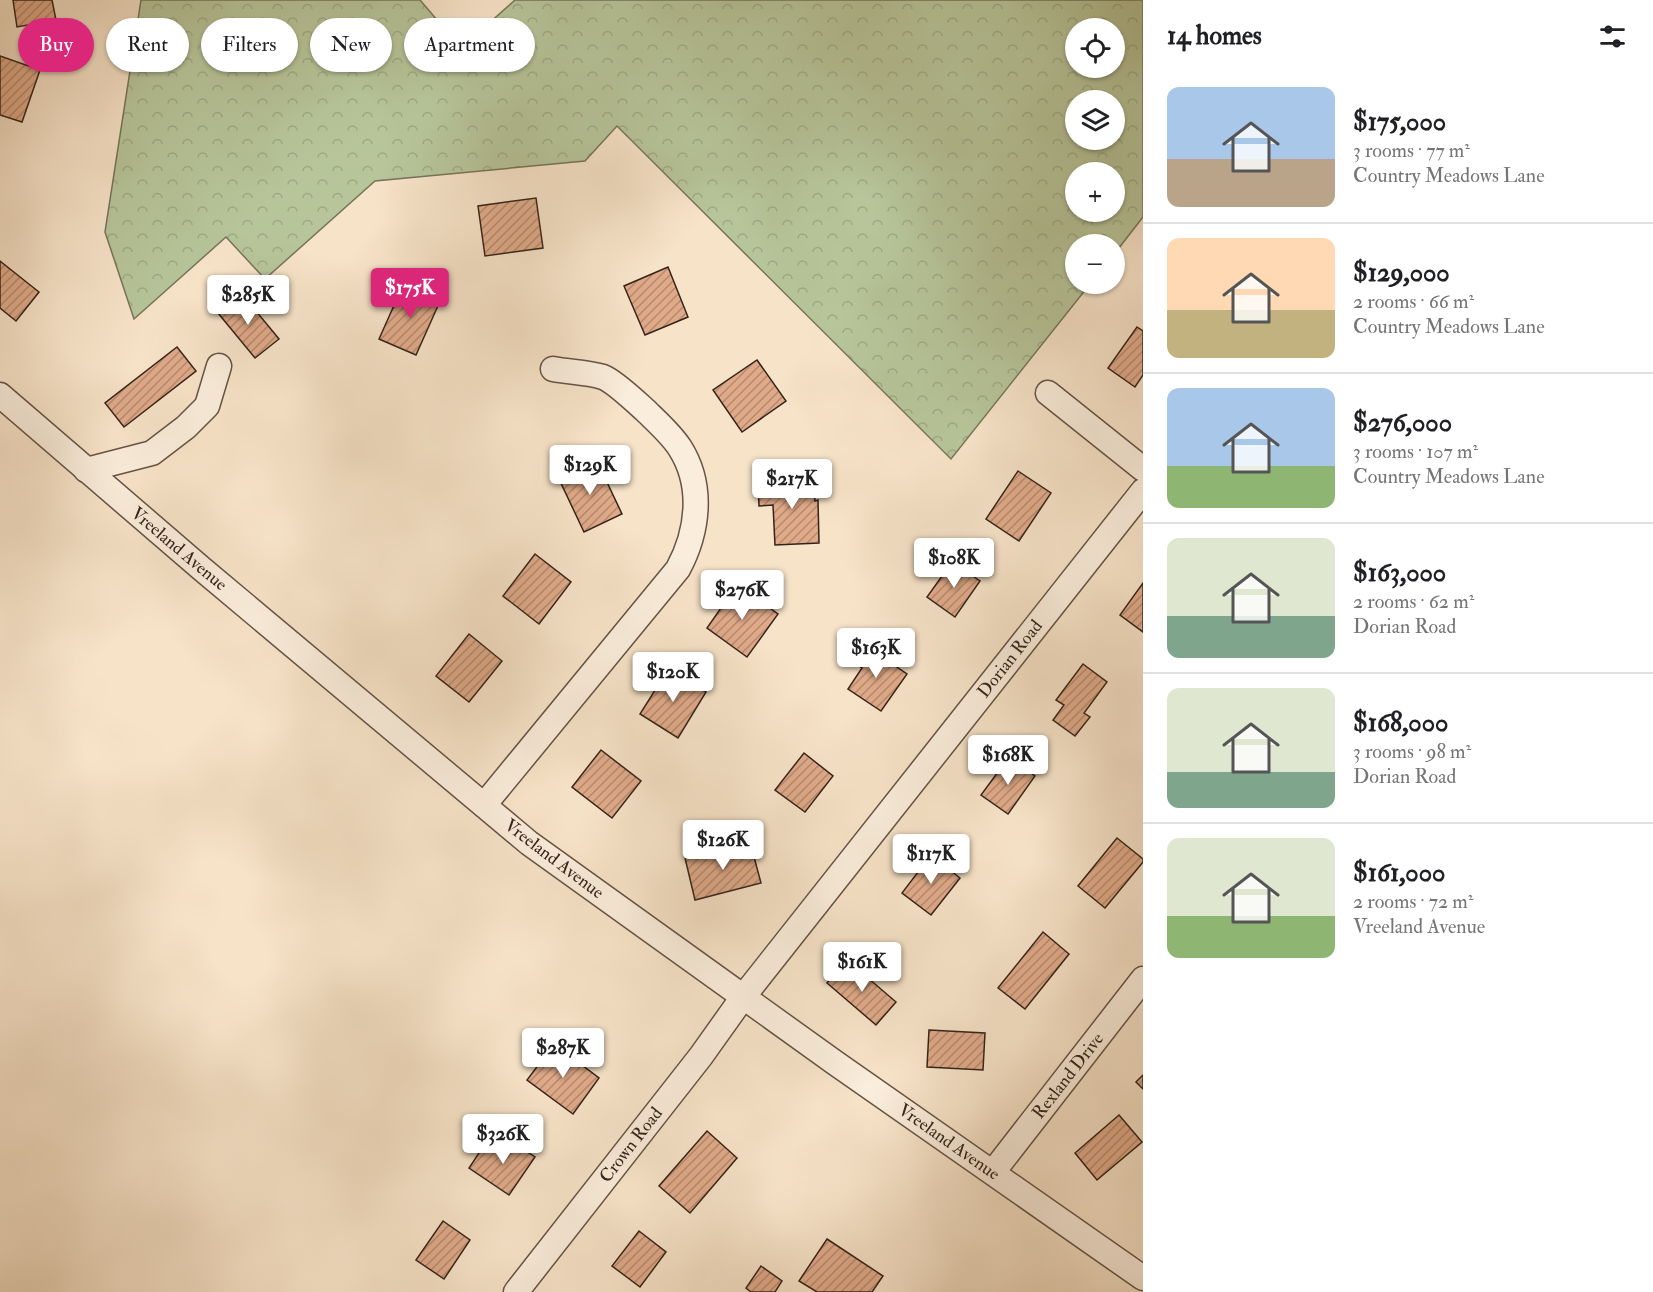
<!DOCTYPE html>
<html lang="en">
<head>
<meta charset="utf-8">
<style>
  :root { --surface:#fff; --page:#f2f2f2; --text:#202124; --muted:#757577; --line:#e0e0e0; --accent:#db2777 }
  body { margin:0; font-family:"IM FELL Double Pica",serif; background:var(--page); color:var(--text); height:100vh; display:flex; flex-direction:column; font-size:22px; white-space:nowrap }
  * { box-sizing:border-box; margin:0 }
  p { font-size:20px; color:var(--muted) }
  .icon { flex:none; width:33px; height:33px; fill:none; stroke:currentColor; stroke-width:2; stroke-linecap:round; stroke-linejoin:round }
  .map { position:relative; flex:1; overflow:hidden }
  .drawer { display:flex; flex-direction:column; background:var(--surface); width:510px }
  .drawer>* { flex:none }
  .banner { position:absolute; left:18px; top:18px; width:570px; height:54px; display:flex; gap:12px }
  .buttons { position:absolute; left:1065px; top:18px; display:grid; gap:12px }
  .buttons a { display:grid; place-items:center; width:60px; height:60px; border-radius:50%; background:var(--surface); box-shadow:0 2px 4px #0004; font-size:30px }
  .price { position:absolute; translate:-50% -51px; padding:0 14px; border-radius:6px; background:#fff; color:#222; font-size:20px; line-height:39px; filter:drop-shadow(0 2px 3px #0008) }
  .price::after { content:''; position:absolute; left:50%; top:36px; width:18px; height:14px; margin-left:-9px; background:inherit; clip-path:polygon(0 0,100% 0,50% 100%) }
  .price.on { background:var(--accent); color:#fff }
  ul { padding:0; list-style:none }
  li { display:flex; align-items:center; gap:18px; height:150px; padding:0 24px }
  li+li { border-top:2px solid var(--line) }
  li span { display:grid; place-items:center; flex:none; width:168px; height:120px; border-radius:12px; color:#555 }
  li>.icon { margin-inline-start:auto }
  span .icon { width:72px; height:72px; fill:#fffc; stroke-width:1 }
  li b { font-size:26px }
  h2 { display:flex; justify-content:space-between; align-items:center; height:72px; padding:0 24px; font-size:26px }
  .pill { padding:0 21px; border-radius:27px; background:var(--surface); box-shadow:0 2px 4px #0004; font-size:21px; line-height:54px }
  .pill.on { background:var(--accent); color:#fff }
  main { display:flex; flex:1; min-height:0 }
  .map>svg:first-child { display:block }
</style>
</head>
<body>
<main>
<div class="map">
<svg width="1143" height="1292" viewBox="0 0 1143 1292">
  <defs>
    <pattern id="forest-crowns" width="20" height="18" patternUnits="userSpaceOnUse" patternTransform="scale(1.5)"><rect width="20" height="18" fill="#b7c59a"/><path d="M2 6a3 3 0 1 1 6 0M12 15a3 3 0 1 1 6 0" fill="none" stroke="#9ea984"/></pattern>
    <pattern id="building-hatch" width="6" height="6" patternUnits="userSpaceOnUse" patternTransform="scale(1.5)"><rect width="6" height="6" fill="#e0aa89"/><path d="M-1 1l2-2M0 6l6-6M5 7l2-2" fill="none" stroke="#b68a6f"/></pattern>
  </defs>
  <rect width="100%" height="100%" fill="#f7e3c8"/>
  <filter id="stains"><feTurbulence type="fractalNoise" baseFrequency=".00333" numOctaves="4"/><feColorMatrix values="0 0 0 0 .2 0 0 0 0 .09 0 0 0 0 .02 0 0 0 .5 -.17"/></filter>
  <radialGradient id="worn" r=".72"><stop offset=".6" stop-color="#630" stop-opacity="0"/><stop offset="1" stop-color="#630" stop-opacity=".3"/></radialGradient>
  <path fill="url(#forest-crowns)" stroke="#76745a" stroke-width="1.5" fill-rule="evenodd" d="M141 0H420L461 48 515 0H1143V217L1115 253 1114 244H1076V284H1090L951 459 617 126 585 161 375 181 265 279 226 237 134 319 105 232ZM1076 28H1114V68H1076ZM1076 100H1114V140H1076ZM1076 172H1114V212H1076Z"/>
  <g fill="url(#building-hatch)" stroke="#35231a" stroke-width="1.5">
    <polygon points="13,0 52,0 56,20 17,27"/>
    <polygon points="0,56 40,70 22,122 0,115"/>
    <polygon points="536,198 543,248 485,256 478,206"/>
    <polygon points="0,261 39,292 16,321 0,308"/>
    <polygon points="668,267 688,317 645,335 624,286"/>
    <polygon points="404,283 441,299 416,355 379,339"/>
    <polygon points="242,294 279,339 255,358 218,313"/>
    <polygon points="1137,327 1143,331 1143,375 1135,387 1108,368"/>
    <polygon points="177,347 196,371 124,427 105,403"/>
    <polygon points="757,360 786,401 742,432 713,390"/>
    <polygon points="597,461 622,514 584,532 559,479"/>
    <polygon points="1018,471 1051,493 1019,541 986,519"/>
    <polygon points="814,478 815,501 818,500 819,543 775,545 773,505 759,506 758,480"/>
    <polygon points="535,554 571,582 539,624 503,596"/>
    <polygon points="952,562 980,581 955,617 927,597"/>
    <polygon points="1143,583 1143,632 1120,615"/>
    <polygon points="737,585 778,614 747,657 707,628"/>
    <polygon points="469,634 502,661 469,702 436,676"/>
    <polygon points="866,646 907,674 881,711 848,689 862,668 855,663"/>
    <polygon points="1083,664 1107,682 1084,713 1090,717 1075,736 1053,720 1064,705 1056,700"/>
    <polygon points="669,668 706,692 678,738 640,714"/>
    <polygon points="601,750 641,781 612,818 572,787"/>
    <polygon points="804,753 833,776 805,812 775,790"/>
    <polygon points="1009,757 1035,776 1008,814 981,795"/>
    <polygon points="1117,838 1143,859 1143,862 1105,908 1078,886"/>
    <polygon points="750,842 761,883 695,900 685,858"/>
    <polygon points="931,855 960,878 931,915 902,893"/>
    <polygon points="1043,932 1069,954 1025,1009 998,988"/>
    <polygon points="847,960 896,1002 876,1025 827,983"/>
    <polygon points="929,1030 985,1033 983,1070 927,1067"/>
    <polygon points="554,1044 599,1078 573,1114 527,1080"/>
    <polygon points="1143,1075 1143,1089 1136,1082"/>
    <polygon points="1119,1115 1142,1142 1097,1180 1075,1153"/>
    <polygon points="707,1131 737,1158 690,1213 659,1186"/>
    <polygon points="508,1139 535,1157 509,1195 469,1168 485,1144 498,1153"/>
    <polygon points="443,1221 470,1240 444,1279 416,1260"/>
    <polygon points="639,1231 666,1252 640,1287 612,1266"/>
    <polygon points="827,1239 883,1276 872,1292 817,1292 799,1281"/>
    <polygon points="761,1266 782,1281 775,1292 751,1292 746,1288"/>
  </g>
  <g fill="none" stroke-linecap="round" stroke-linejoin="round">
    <defs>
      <g id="minor">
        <polyline points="1048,393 1143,469"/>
        <polyline points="0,395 202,569 529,843 834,1062 1143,1278"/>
        <polyline points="86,470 152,453 186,427 207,406 219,366"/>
        <path d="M484 805 678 569C698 532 704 486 680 448 671 434 657 422 646 411 636 402 614 381 603 377 587 372 569 372 553 369"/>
        <polyline points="993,1172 1143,979"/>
        <polyline points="516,1292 701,1056 743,997 1143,491"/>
      </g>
    </defs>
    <use href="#minor" stroke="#665346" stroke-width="27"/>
    <use href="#minor" stroke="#faeddb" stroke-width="24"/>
  </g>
  <g text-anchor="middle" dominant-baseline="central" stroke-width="4.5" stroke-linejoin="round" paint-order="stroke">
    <g font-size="18" fill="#35231a" stroke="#faeddb">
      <text transform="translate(179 549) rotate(40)">Vreeland Avenue</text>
      <text transform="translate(1010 659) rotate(-52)">Dorian Road</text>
      <text transform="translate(554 859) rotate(37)">Vreeland Avenue</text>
      <text transform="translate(1068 1076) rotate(-52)">Rexland Drive</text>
      <text transform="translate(949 1142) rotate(35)">Vreeland Avenue</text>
      <text transform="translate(631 1145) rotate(-52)">Crown Road</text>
    </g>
  </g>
  <rect width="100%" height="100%" filter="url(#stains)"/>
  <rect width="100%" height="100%" fill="url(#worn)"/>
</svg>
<div class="buttons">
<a><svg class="icon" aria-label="locate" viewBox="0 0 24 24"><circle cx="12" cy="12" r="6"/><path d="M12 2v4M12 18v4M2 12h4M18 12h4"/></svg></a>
<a><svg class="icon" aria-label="layers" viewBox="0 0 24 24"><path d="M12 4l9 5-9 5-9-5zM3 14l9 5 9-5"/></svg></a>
<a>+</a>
<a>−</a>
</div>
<b class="price on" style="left:410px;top:319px">$175K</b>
<b class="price" style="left:248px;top:326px">$285K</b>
<b class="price" style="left:590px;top:496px">$129K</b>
<b class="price" style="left:792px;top:510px">$217K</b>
<b class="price" style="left:954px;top:589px">$108K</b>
<b class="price" style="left:742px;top:621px">$276K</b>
<b class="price" style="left:876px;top:679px">$163K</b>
<b class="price" style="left:673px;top:703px">$120K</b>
<b class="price" style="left:1008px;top:786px">$168K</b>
<b class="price" style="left:723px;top:871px">$126K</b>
<b class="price" style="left:931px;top:885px">$117K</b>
<b class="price" style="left:862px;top:993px">$161K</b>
<b class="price" style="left:563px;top:1079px">$287K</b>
<b class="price" style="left:503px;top:1165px">$326K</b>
<div class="banner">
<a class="pill on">Buy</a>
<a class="pill">Rent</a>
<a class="pill">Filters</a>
<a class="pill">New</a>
<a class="pill">Apartment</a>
</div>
</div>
<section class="drawer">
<h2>14 homes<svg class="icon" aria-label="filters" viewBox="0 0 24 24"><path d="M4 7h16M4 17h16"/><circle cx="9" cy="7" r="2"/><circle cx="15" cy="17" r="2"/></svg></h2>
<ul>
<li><span style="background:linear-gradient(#a9c7e8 60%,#b9a48a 0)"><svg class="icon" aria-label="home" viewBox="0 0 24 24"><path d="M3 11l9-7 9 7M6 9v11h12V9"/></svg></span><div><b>$175,000</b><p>3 rooms · 77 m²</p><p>Country Meadows Lane</p></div></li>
<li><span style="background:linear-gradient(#ffd9b3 60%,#c2b280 0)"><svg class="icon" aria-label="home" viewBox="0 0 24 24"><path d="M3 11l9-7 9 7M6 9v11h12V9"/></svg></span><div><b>$129,000</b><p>2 rooms · 66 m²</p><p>Country Meadows Lane</p></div></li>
<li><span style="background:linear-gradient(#a9c7e8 65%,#8fb573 0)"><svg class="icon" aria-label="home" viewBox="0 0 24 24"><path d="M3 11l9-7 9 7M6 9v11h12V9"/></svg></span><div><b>$276,000</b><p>3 rooms · 107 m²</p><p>Country Meadows Lane</p></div></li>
<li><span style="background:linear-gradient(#dfe7d0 65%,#7fa58c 0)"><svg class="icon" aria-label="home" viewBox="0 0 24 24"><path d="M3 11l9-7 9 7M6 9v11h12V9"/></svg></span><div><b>$163,000</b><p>2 rooms · 62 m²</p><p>Dorian Road</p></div></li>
<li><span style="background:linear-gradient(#dfe7d0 70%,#7fa58c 0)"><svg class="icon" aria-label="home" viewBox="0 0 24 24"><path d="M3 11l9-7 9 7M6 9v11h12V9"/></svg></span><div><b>$168,000</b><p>3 rooms · 98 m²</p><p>Dorian Road</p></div></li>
<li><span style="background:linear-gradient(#dfe7d0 65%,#8fb573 0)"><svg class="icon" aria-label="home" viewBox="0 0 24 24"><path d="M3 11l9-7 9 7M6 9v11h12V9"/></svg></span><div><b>$161,000</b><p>2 rooms · 72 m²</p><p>Vreeland Avenue</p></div></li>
</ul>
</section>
</main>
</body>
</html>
